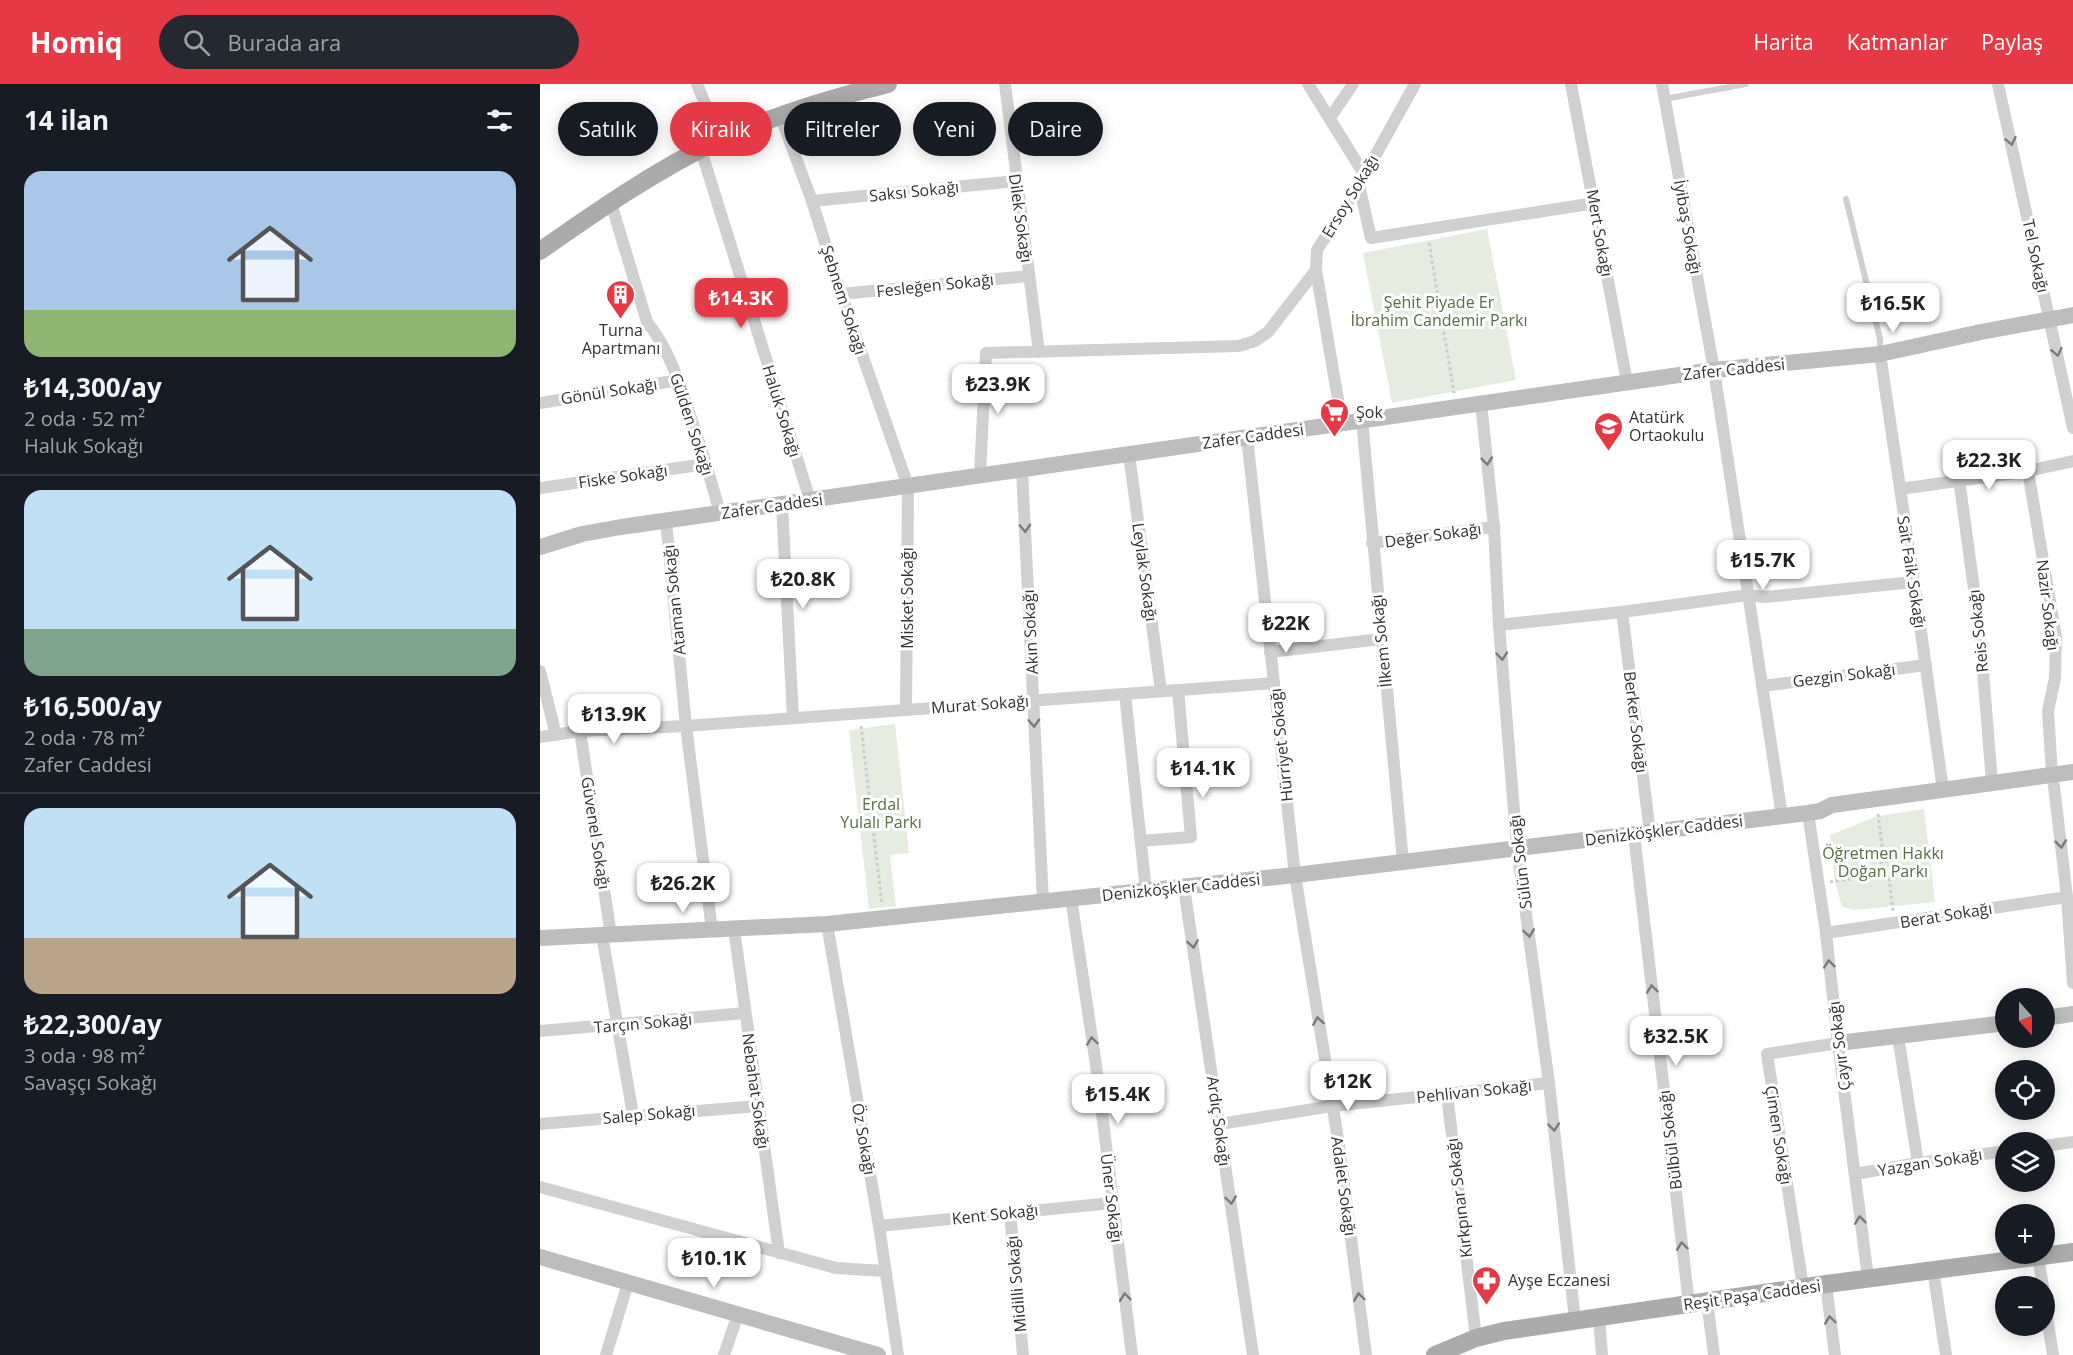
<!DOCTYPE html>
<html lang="tr">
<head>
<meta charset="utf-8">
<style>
  :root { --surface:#171b24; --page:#242831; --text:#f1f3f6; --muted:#9ea1a6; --line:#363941; --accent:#e63946 }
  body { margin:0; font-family:"Open Sans",sans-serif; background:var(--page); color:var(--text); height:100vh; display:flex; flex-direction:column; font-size:22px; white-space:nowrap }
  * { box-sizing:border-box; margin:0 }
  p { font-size:20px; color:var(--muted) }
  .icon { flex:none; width:33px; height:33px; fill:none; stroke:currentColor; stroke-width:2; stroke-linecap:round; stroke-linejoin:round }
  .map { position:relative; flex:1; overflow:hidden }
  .sheet { display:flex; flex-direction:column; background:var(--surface); width:540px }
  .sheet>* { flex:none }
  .top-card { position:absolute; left:18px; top:18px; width:570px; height:54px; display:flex; gap:12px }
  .needle { width:39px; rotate:159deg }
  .tools { position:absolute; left:1455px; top:904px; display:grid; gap:12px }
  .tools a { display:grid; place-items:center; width:60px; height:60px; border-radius:50%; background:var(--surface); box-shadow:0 3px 15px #0003; font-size:30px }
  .price { position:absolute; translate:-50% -51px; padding:0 14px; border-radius:12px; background:#fff; color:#222; font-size:20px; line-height:39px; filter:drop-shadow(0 2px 3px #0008) }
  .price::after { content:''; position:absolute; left:50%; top:36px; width:18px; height:14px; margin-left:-9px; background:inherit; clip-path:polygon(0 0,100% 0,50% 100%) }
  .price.current { background:var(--accent); color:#fff }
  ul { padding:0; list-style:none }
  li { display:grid; align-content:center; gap:12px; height:318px; padding:0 24px }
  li+li { border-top:2px solid var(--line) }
  li span { display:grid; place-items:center; height:186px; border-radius:18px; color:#555 }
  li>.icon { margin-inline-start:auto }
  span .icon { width:108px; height:108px; fill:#fffc; stroke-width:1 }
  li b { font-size:26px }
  h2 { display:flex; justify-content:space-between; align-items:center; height:72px; padding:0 24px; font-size:26px }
  .tag { padding:0 21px; border-radius:27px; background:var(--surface); box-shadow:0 3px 15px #0003; font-size:21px; line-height:54px }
  .tag.current { background:var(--accent); color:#fff }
  header { display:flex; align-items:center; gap:36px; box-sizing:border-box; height:84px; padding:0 30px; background:var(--accent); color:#fff }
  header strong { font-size:28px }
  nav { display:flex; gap:33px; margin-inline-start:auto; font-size:21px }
  .search { width:420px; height:54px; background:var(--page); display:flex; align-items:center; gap:15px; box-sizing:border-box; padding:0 21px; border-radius:33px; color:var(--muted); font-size:22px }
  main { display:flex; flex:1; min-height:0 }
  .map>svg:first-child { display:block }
</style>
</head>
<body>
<header>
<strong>Homiq</strong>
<div class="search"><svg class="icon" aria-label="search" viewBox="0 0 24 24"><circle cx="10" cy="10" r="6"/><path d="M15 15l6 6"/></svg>Burada ara</div>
<nav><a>Harita</a><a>Katmanlar</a><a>Paylaş</a></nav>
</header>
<main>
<section class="sheet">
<h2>14 ilan<svg class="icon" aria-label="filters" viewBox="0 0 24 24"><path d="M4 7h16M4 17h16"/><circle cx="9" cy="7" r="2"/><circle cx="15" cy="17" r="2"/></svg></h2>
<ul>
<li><span style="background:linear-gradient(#a9c7e8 75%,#8fb573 0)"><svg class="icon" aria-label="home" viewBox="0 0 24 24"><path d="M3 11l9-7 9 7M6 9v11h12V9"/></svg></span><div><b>₺14,300/ay</b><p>2 oda · 52 m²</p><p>Haluk Sokağı</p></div></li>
<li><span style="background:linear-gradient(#bfe0f5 75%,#7fa58c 0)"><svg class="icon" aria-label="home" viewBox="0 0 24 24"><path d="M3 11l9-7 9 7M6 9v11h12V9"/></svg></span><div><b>₺16,500/ay</b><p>2 oda · 78 m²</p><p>Zafer Caddesi</p></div></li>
<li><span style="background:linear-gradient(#bfe0f5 70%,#b9a48a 0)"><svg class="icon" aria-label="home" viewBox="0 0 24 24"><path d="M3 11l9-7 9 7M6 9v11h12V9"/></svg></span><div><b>₺22,300/ay</b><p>3 oda · 98 m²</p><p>Savaşçı Sokağı</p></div></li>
</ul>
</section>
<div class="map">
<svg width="1533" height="1271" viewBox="0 0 1533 1271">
  <rect width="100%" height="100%" fill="#fff"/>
  <g fill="#e6ecdf">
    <polygon points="947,145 976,296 852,319 823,169"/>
    <polygon points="355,640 369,769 350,771 356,822 329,825 309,646"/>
    <polygon points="1384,725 1395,818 1315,826 1302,823 1295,798 1290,751 1338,732"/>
  </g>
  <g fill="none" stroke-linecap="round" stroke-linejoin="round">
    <g stroke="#cdcdcd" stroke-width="3" stroke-dasharray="3 3" stroke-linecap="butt">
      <polyline points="889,159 914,309"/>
      <polyline points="321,642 342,821"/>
      <polyline points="1338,730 1344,777"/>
      <polyline points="1349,794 1353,827"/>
      <path d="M1290 798 1341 791 1349 794 1354 791 1356 786 1352 778 1344 777C1338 780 1337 785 1341 791"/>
    </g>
    <g stroke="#d0d0d0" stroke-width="6">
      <polyline points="1124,15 1206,0"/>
      <polyline points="1306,115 1340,255 1340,270"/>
    </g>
    <g stroke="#d0d0d0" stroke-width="12">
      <polyline points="157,0 180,56"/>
      <polyline points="465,0 499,268"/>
      <polyline points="768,0 824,90"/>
      <polyline points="1031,0 1087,298"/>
      <polyline points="1122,0 1174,286 1242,732"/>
      <polyline points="1458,0 1533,344"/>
      <polyline points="240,31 272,117 301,210 368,402 366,626"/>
      <polyline points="790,34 813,0"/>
      <polyline points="161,66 270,416"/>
      <polyline points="819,101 831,154 1055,119"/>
      <polyline points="272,117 476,97"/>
      <path d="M71 119 107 238C129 265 139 298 150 331 161 363 171 396 180 429"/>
      <polyline points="301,210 489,192"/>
      <polyline points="1340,270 1374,498 1403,706"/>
      <polyline points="0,319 139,296"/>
      <polyline points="941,319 954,443 959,541 977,764 1009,999 1035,1236"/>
      <polyline points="822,336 863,778"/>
      <polyline points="802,339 776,186 777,166 819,101 875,0"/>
      <polyline points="707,353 755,791 799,1061 826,1271"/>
      <polyline points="589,370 621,607"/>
      <polyline points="482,385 503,818"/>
      <polyline points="1488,387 1516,553 1515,594 1508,627 1512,691"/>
      <polyline points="440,391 446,269 699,262 715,257 728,248 776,186"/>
      <polyline points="1419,395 1440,549 1452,699"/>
      <polyline points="0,404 166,380"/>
      <polyline points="1360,405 1488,387 1533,377"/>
      <polyline points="242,420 253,634"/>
      <polyline points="126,437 146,642 172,846"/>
      <polyline points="832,459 954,443"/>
      <polyline points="1082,528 1110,748"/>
      <polyline points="959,541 1082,528 1208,511 1225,513 1374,498"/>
      <polyline points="730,568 841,555"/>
      <polyline points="0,587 16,651"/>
      <polyline points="1222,602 1386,581"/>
      <polyline points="585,610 606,807"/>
      <polyline points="40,647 71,851"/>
      <polyline points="0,653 40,647 146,642 734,599"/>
      <polyline points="1514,702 1527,813 1533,899"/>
      <polyline points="1268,729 1286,849 1298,959 1328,1194"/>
      <polyline points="1094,750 1149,1220"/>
      <polyline points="601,757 651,753 638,606"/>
      <polyline points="644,803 713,1271"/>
      <polyline points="531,814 556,981 592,1271"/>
      <polyline points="287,840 339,1142 358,1271"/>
      <polyline points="194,845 239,1169"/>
      <polyline points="1286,849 1527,813"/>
      <polyline points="62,851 93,1031"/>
      <polyline points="0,947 205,929"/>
      <polyline points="1358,952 1378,1079"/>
      <polyline points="907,1010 936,1254"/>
      <polyline points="0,1040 218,1022"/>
      <polyline points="680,1040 792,1022 1009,999"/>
      <polyline points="1504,1062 1533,1058"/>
      <polyline points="1315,1090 1378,1079 1466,1067"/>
      <polyline points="0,1103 296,1184 345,1187"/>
      <polyline points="470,1129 483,1271"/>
      <polyline points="339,1142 572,1119"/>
      <polyline points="1498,1173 1503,1203"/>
      <polyline points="1393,1186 1406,1271"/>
      <polyline points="1286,1200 1295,1271"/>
      <polyline points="1263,1203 1227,970 1298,959"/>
      <polyline points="1504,1215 1513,1271"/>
      <polyline points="1167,1217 1174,1271"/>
      <polyline points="1059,1233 1062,1271"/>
      <polyline points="66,1271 88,1199"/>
      <polyline points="184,1271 198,1230"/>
    </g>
    <g stroke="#bdbdbd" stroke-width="16">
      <polyline points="0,463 42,450 81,443 1174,286 1340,270 1441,248 1533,231"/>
      <polyline points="0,854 287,840 755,791 1268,729 1280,727 1292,721 1533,688"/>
      <polyline points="1504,934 1533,930"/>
      <polyline points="1298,959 1466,939"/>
      <polyline points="0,1173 338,1271"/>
    </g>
    <g stroke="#ababab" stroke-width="18">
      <path d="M0 167C57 127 116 86 179 56 233 32 290 14 348 0"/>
      <polyline points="895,1271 936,1254 964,1247 1286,1200 1533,1168"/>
    </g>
  </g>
  <defs><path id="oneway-chevron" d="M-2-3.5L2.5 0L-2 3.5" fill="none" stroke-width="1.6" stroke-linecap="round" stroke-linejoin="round" transform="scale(1.5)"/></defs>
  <g stroke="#7a7a7a">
    <use href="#oneway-chevron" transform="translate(1471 57) rotate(78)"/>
    <use href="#oneway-chevron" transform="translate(1517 268) rotate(78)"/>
    <use href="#oneway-chevron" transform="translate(947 377) rotate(84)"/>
    <use href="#oneway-chevron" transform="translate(485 444) rotate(87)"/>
    <use href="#oneway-chevron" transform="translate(962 572) rotate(85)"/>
    <use href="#oneway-chevron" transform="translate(494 639) rotate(87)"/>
    <use href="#oneway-chevron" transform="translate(1521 760) rotate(83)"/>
    <use href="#oneway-chevron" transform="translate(989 849) rotate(82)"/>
    <use href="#oneway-chevron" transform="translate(653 860) rotate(81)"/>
    <use href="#oneway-chevron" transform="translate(1289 880) rotate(-96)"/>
    <use href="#oneway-chevron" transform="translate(1112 905) rotate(-97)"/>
    <use href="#oneway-chevron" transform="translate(778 937) rotate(-99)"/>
    <use href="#oneway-chevron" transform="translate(552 957) rotate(-98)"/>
    <use href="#oneway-chevron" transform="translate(1014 1043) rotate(84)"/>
    <use href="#oneway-chevron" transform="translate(691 1116) rotate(82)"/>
    <use href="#oneway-chevron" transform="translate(1320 1136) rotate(-97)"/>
    <use href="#oneway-chevron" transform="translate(1142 1162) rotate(-97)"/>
    <use href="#oneway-chevron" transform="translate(585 1213) rotate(-97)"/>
    <use href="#oneway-chevron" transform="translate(819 1213) rotate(-98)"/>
    <use href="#oneway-chevron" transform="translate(1290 1236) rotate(-98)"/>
  </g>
  <defs>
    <symbol id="building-pin" viewBox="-11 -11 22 30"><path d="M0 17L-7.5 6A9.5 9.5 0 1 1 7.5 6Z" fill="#e63946" stroke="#fff"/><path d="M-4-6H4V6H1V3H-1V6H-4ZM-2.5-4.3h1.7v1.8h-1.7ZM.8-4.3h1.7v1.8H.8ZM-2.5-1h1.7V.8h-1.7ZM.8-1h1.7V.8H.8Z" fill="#fff"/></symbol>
    <symbol id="supermarket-pin" viewBox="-11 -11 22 30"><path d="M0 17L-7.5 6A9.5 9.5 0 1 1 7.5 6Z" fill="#e63946" stroke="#fff"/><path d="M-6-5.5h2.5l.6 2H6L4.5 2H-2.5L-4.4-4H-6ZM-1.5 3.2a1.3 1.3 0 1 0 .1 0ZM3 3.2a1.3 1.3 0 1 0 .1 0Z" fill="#fff"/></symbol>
    <symbol id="school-pin" viewBox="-11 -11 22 30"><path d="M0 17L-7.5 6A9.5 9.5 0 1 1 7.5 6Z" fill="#e63946" stroke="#fff"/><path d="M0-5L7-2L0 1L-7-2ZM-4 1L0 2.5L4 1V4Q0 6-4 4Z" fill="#fff"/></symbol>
    <symbol id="pharmacy-pin" viewBox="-11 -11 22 30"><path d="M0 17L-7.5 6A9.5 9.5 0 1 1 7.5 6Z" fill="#e63946" stroke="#fff"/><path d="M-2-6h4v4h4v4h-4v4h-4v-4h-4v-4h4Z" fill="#fff"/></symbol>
  </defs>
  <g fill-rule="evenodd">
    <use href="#building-pin" x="64" y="194" width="33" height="45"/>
    <use href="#supermarket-pin" x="778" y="312" width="33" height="45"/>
    <use href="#school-pin" x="1052" y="326" width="33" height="45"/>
    <use href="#pharmacy-pin" x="930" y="1180" width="33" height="45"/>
  </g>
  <g text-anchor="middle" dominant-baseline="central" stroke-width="6" stroke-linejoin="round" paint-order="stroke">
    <g font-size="16" fill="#333" stroke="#fff">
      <text transform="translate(374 107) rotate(-6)">Saksı Sokağı</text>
      <text transform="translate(810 112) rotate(-59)">Ersoy Sokağı</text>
      <text transform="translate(481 134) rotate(82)">Dilek Sokağı</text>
      <text transform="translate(1148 143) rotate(80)">İyibaş Sokağı</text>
      <text transform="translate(1060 149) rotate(80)">Mert Sokağı</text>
      <text transform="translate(1496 172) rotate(78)">Tel Sokağı</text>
      <text transform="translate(395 201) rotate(-6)">Fesleğen Sokağı</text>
      <text transform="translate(304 216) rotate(72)">Şebnem Sokağı</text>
      <text transform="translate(1194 285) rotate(-6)">Zafer Caddesi</text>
      <text transform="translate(69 307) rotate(-9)">Gönül Sokağı</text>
      <text transform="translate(242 327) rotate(73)">Haluk Sokağı</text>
      <text transform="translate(152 340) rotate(72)">Gülden Sokağı</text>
      <text transform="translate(713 352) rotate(-8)">Zafer Caddesi</text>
      <text transform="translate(83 392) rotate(-8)">Fiske Sokağı</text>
      <text transform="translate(232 422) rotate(-8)">Zafer Caddesi</text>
      <text transform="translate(893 451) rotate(-8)">Değer Sokağı</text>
      <text transform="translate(605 488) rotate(82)">Leylak Sokağı</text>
      <text transform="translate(1372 488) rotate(81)">Sait Faik Sokağı</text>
      <text transform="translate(367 514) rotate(-90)">Misket Sokağı</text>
      <text transform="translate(134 516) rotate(-96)">Ataman Sokağı</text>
      <text transform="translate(1508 521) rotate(83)">Nazir Sokağı</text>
      <text transform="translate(1438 547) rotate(-96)">Reis Sokağı</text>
      <text transform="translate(490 548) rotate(-93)">Akın Sokağı</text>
      <text transform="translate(841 557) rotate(-96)">İlkem Sokağı</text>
      <text transform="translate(1304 591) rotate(-7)">Gezgin Sokağı</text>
      <text transform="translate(440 620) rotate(-4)">Murat Sokağı</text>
      <text transform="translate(1096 638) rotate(83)">Berker Sokağı</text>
      <text transform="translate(741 661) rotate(-96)">Hürriyet Sokağı</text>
      <text transform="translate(1124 746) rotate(-7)">Denizköşkler Caddesi</text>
      <text transform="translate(56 749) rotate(81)">Güvenel Sokağı</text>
      <text transform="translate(980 778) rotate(-97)">Sülün Sokağı</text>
      <text transform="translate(641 803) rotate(-6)">Denizköşkler Caddesi</text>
      <text transform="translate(1406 831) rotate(-9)">Berat Sokağı</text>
      <text transform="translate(103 939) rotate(-5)">Tarçın Sokağı</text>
      <text transform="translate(1299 962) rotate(-97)">Çayır Sokağı</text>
      <text transform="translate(216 1007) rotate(82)">Nebahat Sokağı</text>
      <text transform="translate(934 1007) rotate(-6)">Pehlivan Sokağı</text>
      <text transform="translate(109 1030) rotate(-5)">Salep Sokağı</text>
      <text transform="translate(679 1037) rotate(82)">Ardıç Sokağı</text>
      <text transform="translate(1239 1051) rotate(81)">Çimen Sokağı</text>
      <text transform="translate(324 1055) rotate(80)">Öz Sokağı</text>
      <text transform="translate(1130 1056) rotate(-97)">Bülbül Sokağı</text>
      <text transform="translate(1390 1078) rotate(-9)">Yazgan Sokağı</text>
      <text transform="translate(804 1102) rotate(82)">Adalet Sokağı</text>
      <text transform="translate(572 1114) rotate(83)">Üner Sokağı</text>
      <text transform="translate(919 1114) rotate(-97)">Kırkpınar Sokağı</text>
      <text transform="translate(455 1130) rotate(-6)">Kent Sokağı</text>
      <text transform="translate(476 1200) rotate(-95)">Midilli Sokağı</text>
      <text transform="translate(1212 1211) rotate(-8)">Reşit Paşa Caddesi</text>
    </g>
    <g font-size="16" fill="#56703f" stroke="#fff">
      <text x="899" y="218">Şehit Piyade Er<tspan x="899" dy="18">İbrahim Candemir Parkı</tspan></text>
      <text x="341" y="720">Erdal<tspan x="341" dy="18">Yulalı Parkı</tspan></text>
      <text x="1343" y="769">Öğretmen Hakkı<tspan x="1343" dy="18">Doğan Parkı</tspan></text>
    </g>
    <g font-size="16" fill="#333" stroke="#fff" text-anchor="start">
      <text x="81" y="246" text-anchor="middle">Turna<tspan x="81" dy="18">Apartmanı</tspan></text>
      <text x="816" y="328">Şok</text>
      <text x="1089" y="333">Atatürk<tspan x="1089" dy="18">Ortaokulu</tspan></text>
      <text x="968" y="1196">Ayşe Eczanesi</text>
    </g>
  </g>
</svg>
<div class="tools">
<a><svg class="needle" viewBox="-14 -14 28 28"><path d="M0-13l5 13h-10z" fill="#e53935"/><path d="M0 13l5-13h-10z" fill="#9ea1a6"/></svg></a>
<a><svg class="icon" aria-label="locate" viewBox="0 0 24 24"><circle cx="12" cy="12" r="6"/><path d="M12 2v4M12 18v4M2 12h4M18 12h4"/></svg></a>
<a><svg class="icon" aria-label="layers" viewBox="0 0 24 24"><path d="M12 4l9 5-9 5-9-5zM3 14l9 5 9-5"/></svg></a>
<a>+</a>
<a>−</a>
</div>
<b class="price current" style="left:201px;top:245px">₺14.3K</b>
<b class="price" style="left:1353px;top:250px">₺16.5K</b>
<b class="price" style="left:458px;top:331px">₺23.9K</b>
<b class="price" style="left:1449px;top:407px">₺22.3K</b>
<b class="price" style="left:1223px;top:507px">₺15.7K</b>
<b class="price" style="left:263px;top:526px">₺20.8K</b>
<b class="price" style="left:746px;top:570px">₺22K</b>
<b class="price" style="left:74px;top:661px">₺13.9K</b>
<b class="price" style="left:663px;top:715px">₺14.1K</b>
<b class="price" style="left:143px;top:830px">₺26.2K</b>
<b class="price" style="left:1136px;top:983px">₺32.5K</b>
<b class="price" style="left:808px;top:1028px">₺12K</b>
<b class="price" style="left:578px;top:1041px">₺15.4K</b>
<b class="price" style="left:174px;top:1205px">₺10.1K</b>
<div class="top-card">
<a class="tag">Satılık</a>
<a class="tag current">Kiralık</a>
<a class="tag">Filtreler</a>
<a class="tag">Yeni</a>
<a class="tag">Daire</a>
</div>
</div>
</main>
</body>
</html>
